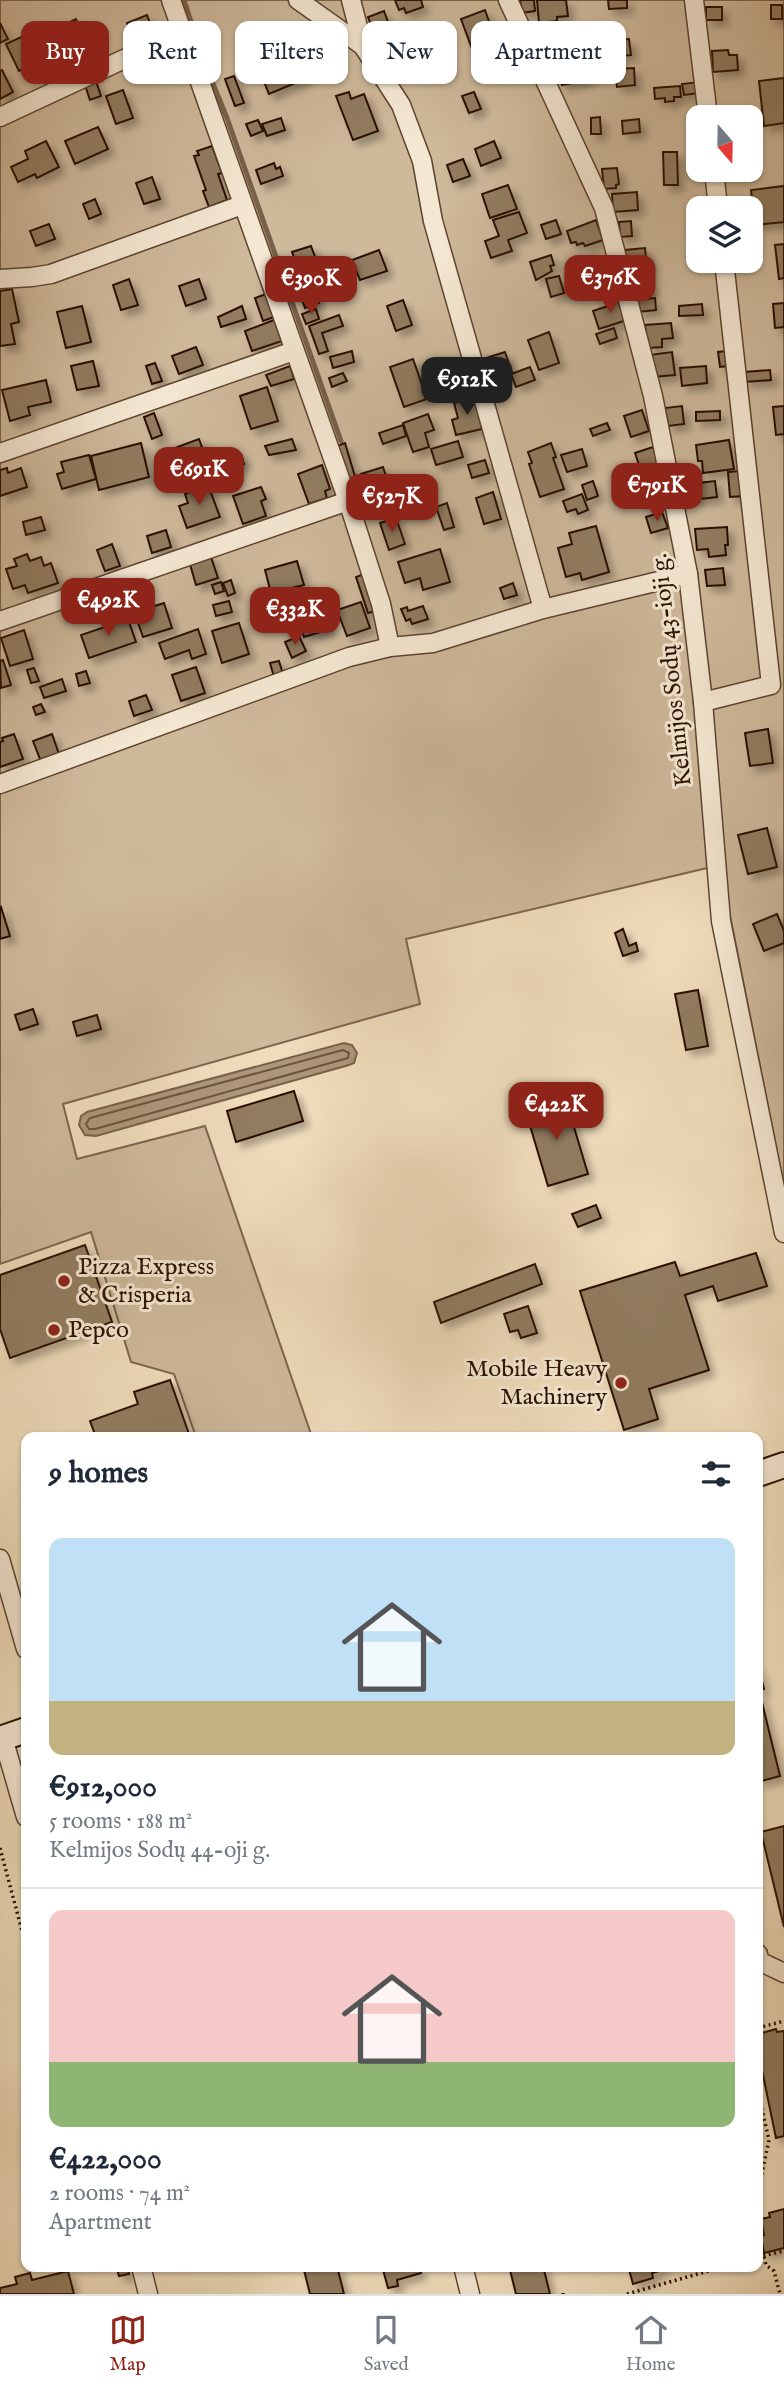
<!DOCTYPE html>
<html lang="en">
<head>
<meta charset="utf-8">
<style>
  :root { --surface:#fff; --page:#f6f6f7; --text:#1f2937; --muted:#747a83; --line:#e0e1e3; --accent:#8f2418 }
  body { margin:0; font-family:"IM FELL English",serif; background:var(--page); color:var(--text); height:100vh; display:flex; flex-direction:column; font-size:26px; white-space:nowrap }
  * { box-sizing:border-box; margin:0 }
  p { font-size:23px; color:var(--muted) }
  .icon { flex:none; width:38px; height:38px; fill:none; stroke:currentColor; stroke-width:2; stroke-linecap:round; stroke-linejoin:round }
  .map { position:relative; flex:1; overflow:hidden }
  .side { position:absolute; left:21px; top:1432px; width:742px; height:840px; display:flex; flex-direction:column; background:var(--surface); border-radius:14px; box-shadow:0 2px 5px #0004 }
  .side>* { flex:none }
  .banner { position:absolute; left:21px; top:21px; width:742px; height:63px; display:flex; gap:14px }
  .needle { width:46px; rotate:160deg }
  .fabs { position:absolute; left:686px; top:105px; display:grid; gap:14px }
  .fabs a { display:grid; place-items:center; width:77px; height:77px; border-radius:14px; background:var(--surface); box-shadow:0 2px 5px #0004; font-size:35px }
  .price { position:absolute; translate:-50% -60px; padding:0 16px; border-radius:14px; background:var(--accent); color:#fff; font-size:23px; line-height:46px; filter:drop-shadow(0 2px 4px #0008) }
  .price::after { content:''; position:absolute; left:50%; top:42px; width:21px; height:16px; margin-left:-10px; background:inherit; clip-path:polygon(0 0,100% 0,50% 100%) }
  .price.selected { background:#222; color:#fff }
  ul { padding:0; list-style:none }
  li { display:grid; align-content:center; gap:14px; height:371px; padding:0 28px }
  li+li { border-top:2px solid var(--line) }
  li span { display:grid; place-items:center; height:217px; border-radius:14px; color:#555 }
  li>.icon { margin-inline-start:auto }
  span .icon { width:126px; height:126px; fill:#fffc; stroke-width:1 }
  li b { font-size:30px }
  h2 { display:flex; justify-content:space-between; align-items:center; height:84px; padding:0 28px; font-size:30px }
  .chip { padding:0 24px; border-radius:14px; background:var(--surface); box-shadow:0 2px 5px #0004; font-size:24px; line-height:63px }
  .chip.selected { background:var(--accent); color:#fff }
  .tabs { display:flex; justify-content:space-around; align-items:center; height:98px; border-top:2px solid var(--line); background:var(--surface); font-size:19px; color:var(--muted) }
  .tabs a { display:grid; justify-items:center; gap:4px }
  .tabs .selected { color:var(--accent) }
  .map>svg:first-child { display:block }
</style>
</head>
<body>
<div class="map">
<svg width="784" height="2294" viewBox="0 0 784 2294">
  <defs>
    <filter id="shadow"><feDropShadow dx="6" dy="6" stdDeviation="3.5" flood-color="#0004"/></filter>
  </defs>
  <rect width="100%" height="100%" fill="#efdcbb"/>
  <filter id="stains"><feTurbulence type="fractalNoise" baseFrequency=".00286" numOctaves="4"/><feColorMatrix values="0 0 0 0 .2 0 0 0 0 .09 0 0 0 0 .02 0 0 0 .5 -.17"/></filter>
  <radialGradient id="worn" r=".72"><stop offset=".6" stop-color="#630" stop-opacity="0"/><stop offset="1" stop-color="#630" stop-opacity=".3"/></radialGradient>
  <path fill="#ceb99b" stroke="#7c654e" stroke-width="2" fill-rule="evenodd" d="M0 0H784V1187L720 865 406 939 420 1004 63 1104 77 1159 205 1126 312 1437H196L174 1374 131 1362 91 1232 0 1264ZM698 117H751V170H698ZM698 208H751V261H698Z"/>
  <polygon fill="#ac977b" stroke="#78614a" stroke-width="2" points="344,1043 352,1045 357,1053 354,1063 349,1065 96,1136 85,1135 79,1125 81,1116 87,1112"/>
  <g fill="none" stroke-linecap="round" stroke-linejoin="round">
    <polygon stroke="#6c543e" stroke-width="2" points="343,1050 349,1053 348,1058 95,1129 89,1129 86,1124 90,1118"/>
    <polyline stroke="#78614a" stroke-width="5" points="184,0 203,59 227,118 341,441"/>
  </g>
  <g fill="#917b61" stroke="#2b1100" stroke-width="2" filter="url(#shadow)">
    <polygon points="395,0 421,0 423,7 406,13 404,8 399,10"/>
    <polygon points="520,0 534,0 535,11 522,13"/>
    <polygon points="537,0 566,0 568,16 557,17 557,21 539,23"/>
    <polygon points="608,0 627,0 627,8 609,9"/>
    <rect x="771" y="5" width="11" height="14"/>
    <rect x="706" y="7" width="16" height="13"/>
    <polygon points="485,10 497,45 474,54 461,19"/>
    <polygon points="384,11 388,22 372,28 368,17"/>
    <polygon points="147,15 154,34 134,42 127,23"/>
    <polygon points="76,19 80,29 84,27 99,62 73,71 57,28"/>
    <polygon points="0,23 8,39 0,43"/>
    <polygon points="41,28 54,55 19,71 6,44"/>
    <polygon points="287,37 305,79 269,94 252,52"/>
    <polygon points="629,39 631,55 619,56 618,40"/>
    <polygon points="728,50 729,55 737,55 738,70 713,72 712,51"/>
    <polygon points="584,57 588,80 562,85 558,61"/>
    <polygon points="446,58 450,68 434,74 430,64"/>
    <polygon points="634,68 635,85 617,87 615,69"/>
    <polygon points="2,70 13,92 0,99 0,71"/>
    <polygon points="234,76 244,103 235,106 225,79"/>
    <polygon points="784,78 784,123 764,126 759,81"/>
    <polygon points="96,81 101,96 90,100 85,85"/>
    <polygon points="699,82 700,93 684,95 682,84"/>
    <polygon points="680,86 681,97 674,97 674,101 665,102 665,98 655,99 654,88"/>
    <polygon points="123,90 133,118 116,124 106,96"/>
    <polygon points="349,92 351,99 364,94 378,131 353,140 336,96"/>
    <polygon points="474,92 481,109 469,113 462,96"/>
    <polygon points="600,117 601,134 591,134 591,118"/>
    <polygon points="281,118 285,130 267,136 262,124"/>
    <polygon points="639,119 640,132 623,134 622,121"/>
    <polygon points="258,120 263,131 251,136 246,124"/>
    <polygon points="98,127 108,149 75,164 65,141"/>
    <polygon points="46,141 59,167 37,178 35,174 18,182 11,167 28,159 25,151"/>
    <polygon points="494,141 501,158 481,166 475,149"/>
    <polygon points="212,146 222,173 218,174 227,200 209,207 203,191 206,190 194,156 199,155 197,151"/>
    <polygon points="663,152 677,152 678,185 664,185"/>
    <polygon points="463,159 470,176 453,182 447,165"/>
    <polygon points="274,163 276,169 280,167 283,176 261,184 256,170"/>
    <polygon points="617,168 619,184 616,185 616,188 604,189 602,169"/>
    <polygon points="152,177 160,199 144,204 136,183"/>
    <polygon points="508,185 517,209 490,218 482,194"/>
    <polygon points="784,186 784,222 755,225 751,190"/>
    <polygon points="637,192 638,210 613,212 612,194"/>
    <polygon points="95,199 101,214 89,219 83,204"/>
    <polygon points="519,212 527,233 508,240 512,251 491,258 485,241 499,236 493,220"/>
    <polygon points="556,220 561,234 546,239 541,225"/>
    <polygon points="596,220 603,240 585,246 583,243 577,245 576,242 571,243 567,231"/>
    <polygon points="631,221 632,236 620,237 619,222"/>
    <polygon points="49,224 55,239 36,246 30,231"/>
    <polygon points="784,244 784,278 779,279 775,245"/>
    <polygon points="311,246 323,278 304,285 292,252"/>
    <polygon points="645,248 647,267 626,269 625,250"/>
    <polygon points="379,250 387,271 360,280 352,260"/>
    <polygon points="551,255 554,265 550,266 552,271 536,280 530,262"/>
    <polygon points="612,268 616,282 604,286 599,272"/>
    <polygon points="559,276 564,293 551,297 546,279"/>
    <polygon points="129,279 138,305 121,310 113,285"/>
    <polygon points="199,279 206,299 186,306 179,286"/>
    <polygon points="651,284 651,294 636,295 635,286"/>
    <polygon points="12,289 19,322 11,324 15,344 0,346 0,291"/>
    <polygon points="313,289 319,303 305,308 300,294"/>
    <polygon points="266,294 274,317 263,321 255,298"/>
    <polygon points="620,298 627,320 599,329 593,311 611,305 610,302"/>
    <polygon points="655,298 656,310 638,312 637,300"/>
    <polygon points="403,300 412,325 396,331 387,306"/>
    <polygon points="784,303 784,327 775,328 773,304"/>
    <polygon points="702,304 703,315 679,316 679,306"/>
    <polygon points="82,306 91,342 66,348 57,312"/>
    <polygon points="242,306 246,319 221,327 218,317"/>
    <polygon points="316,309 319,319 306,324 302,314"/>
    <polygon points="339,315 343,326 322,333 328,351 319,354 309,326"/>
    <polygon points="274,320 282,341 252,351 245,331"/>
    <polygon points="671,323 673,338 662,339 662,347 648,348 645,325"/>
    <polygon points="614,328 617,338 600,344 596,334"/>
    <polygon points="549,332 559,363 539,370 528,340"/>
    <polygon points="196,347 203,365 179,374 172,356"/>
    <polygon points="352,351 354,362 333,368 330,357"/>
    <polygon points="727,351 729,366 720,367 718,352"/>
    <polygon points="505,352 512,372 487,380 480,360"/>
    <polygon points="672,352 675,375 652,377 649,355"/>
    <polygon points="413,359 427,399 404,407 390,367"/>
    <polygon points="93,361 99,386 77,390 71,366"/>
    <polygon points="155,363 162,381 152,384 146,366"/>
    <polygon points="290,366 294,379 271,386 266,375"/>
    <polygon points="706,366 707,383 682,386 680,368"/>
    <polygon points="530,367 535,380 516,387 511,374"/>
    <polygon points="770,370 771,380 745,382 744,372"/>
    <polygon points="343,373 347,381 332,387 329,378"/>
    <polygon points="46,380 51,402 28,407 30,415 10,421 2,390"/>
    <polygon points="267,387 278,421 251,429 240,396"/>
    <polygon points="475,398 482,429 456,435 452,420 458,418 454,403"/>
    <polygon points="682,406 684,424 668,426 665,408"/>
    <polygon points="784,406 784,434 776,435 773,407"/>
    <polygon points="642,410 649,431 631,437 624,416"/>
    <polygon points="720,411 720,420 696,421 696,412"/>
    <polygon points="154,413 162,435 152,439 144,417"/>
    <polygon points="428,414 434,430 425,433 429,447 413,452 403,423"/>
    <polygon points="607,423 610,430 593,436 590,429"/>
    <polygon points="403,425 406,436 383,444 379,433"/>
    <polygon points="199,439 207,461 169,474 161,453"/>
    <polygon points="292,439 296,450 269,455 265,446"/>
    <polygon points="729,440 734,469 703,473 702,461 698,461 696,445"/>
    <polygon points="458,441 463,457 436,465 431,449"/>
    <polygon points="141,443 149,477 99,490 91,456"/>
    <polygon points="345,443 356,480 350,483 337,446"/>
    <polygon points="551,443 556,457 553,458 564,489 540,497 529,464 532,463 528,452"/>
    <polygon points="653,447 659,465 641,471 635,453"/>
    <polygon points="582,449 587,466 567,472 561,455"/>
    <polygon points="241,454 244,464 228,469 225,459"/>
    <polygon points="89,455 96,479 62,489 57,474 64,472 61,462"/>
    <polygon points="485,460 489,473 472,478 468,465"/>
    <polygon points="322,465 330,489 325,491 327,498 309,504 298,474"/>
    <polygon points="383,467 390,488 396,486 401,502 373,510 361,474"/>
    <polygon points="7,468 8,473 21,468 27,487 0,496 0,470"/>
    <polygon points="741,471 743,496 730,497 728,472"/>
    <polygon points="593,481 598,496 587,500 582,485"/>
    <polygon points="715,481 717,497 691,500 689,484"/>
    <polygon points="208,485 220,517 187,528 179,506 188,503 185,494"/>
    <polygon points="261,487 266,499 261,501 266,516 243,524 233,496"/>
    <polygon points="493,492 501,519 484,524 476,498"/>
    <polygon points="582,494 588,510 578,514 576,509 567,512 563,501"/>
    <polygon points="447,503 454,527 444,530 436,507"/>
    <polygon points="662,512 668,528 651,533 646,517"/>
    <polygon points="41,517 45,530 26,535 23,522"/>
    <polygon points="396,518 405,544 389,550 380,523"/>
    <polygon points="596,526 609,572 582,580 580,573 566,577 558,548 572,544 569,533"/>
    <polygon points="727,527 728,545 725,545 726,555 709,557 708,549 697,550 695,529"/>
    <polygon points="166,530 171,547 152,553 147,536"/>
    <polygon points="112,544 120,566 105,571 97,550"/>
    <polygon points="440,549 450,582 423,590 420,578 405,583 398,562"/>
    <polygon points="27,554 30,561 41,557 44,566 51,563 58,583 28,593 25,585 13,589 6,569 17,566 14,559"/>
    <polygon points="210,554 218,578 196,585 189,561"/>
    <polygon points="297,561 304,585 271,593 265,570"/>
    <polygon points="723,568 725,585 707,586 705,570"/>
    <polygon points="364,574 376,611 368,613 356,577"/>
    <polygon points="231,580 235,593 228,596 223,583"/>
    <polygon points="221,582 224,591 215,594 212,585"/>
    <polygon points="513,583 517,595 504,599 500,588"/>
    <polygon points="321,600 330,629 304,637 295,608"/>
    <polygon points="229,601 232,612 216,616 213,605"/>
    <polygon points="361,602 370,628 347,636 337,610"/>
    <polygon points="164,603 172,628 143,637 136,617 143,615 142,610"/>
    <polygon points="285,603 288,613 279,615 276,605"/>
    <polygon points="423,606 428,619 412,624 410,619 406,621 401,609 407,607 408,611"/>
    <polygon points="128,619 136,642 89,658 81,635"/>
    <polygon points="239,623 249,654 222,663 212,631"/>
    <polygon points="198,629 206,654 192,659 189,650 165,659 159,643"/>
    <polygon points="24,630 33,659 10,666 1,638"/>
    <polygon points="299,636 306,651 292,658 285,642"/>
    <polygon points="3,660 11,685 1,688 0,661"/>
    <polygon points="279,661 283,674 274,677 270,663"/>
    <polygon points="196,667 205,693 181,701 172,675"/>
    <polygon points="34,668 39,681 31,683 27,670"/>
    <polygon points="86,671 90,683 79,686 76,674"/>
    <polygon points="62,679 66,691 44,698 40,687"/>
    <polygon points="146,695 152,710 134,716 129,701"/>
    <polygon points="41,704 45,712 36,715 33,707"/>
    <polygon points="768,729 773,763 750,766 745,733"/>
    <polygon points="14,734 23,759 0,767 0,742 3,741 2,738"/>
    <polygon points="52,734 60,757 42,764 33,741"/>
    <polygon points="767,828 777,867 748,874 738,835"/>
    <polygon points="1,907 10,936 0,939 0,908"/>
    <polygon points="777,914 784,931 784,943 764,951 753,924"/>
    <polygon points="623,929 629,946 636,943 638,951 623,956 615,933"/>
    <polygon points="698,990 708,1046 686,1050 675,994"/>
    <polygon points="33,1009 38,1024 20,1030 15,1015"/>
    <polygon points="97,1015 101,1029 77,1036 73,1022"/>
    <polygon points="294,1091 303,1121 236,1142 227,1111"/>
    <polygon points="565,1097 588,1174 548,1186 525,1109"/>
    <polygon points="596,1205 601,1218 578,1227 572,1214"/>
    <polygon points="85,1245 112,1322 10,1358 0,1329 0,1275"/>
    <polygon points="756,1253 767,1286 718,1301 713,1286 685,1295 709,1370 649,1389 658,1419 624,1430 580,1291 675,1262 680,1276"/>
    <polygon points="535,1264 542,1284 441,1323 434,1302"/>
    <polygon points="528,1306 537,1333 521,1338 518,1330 510,1332 504,1314"/>
    <polygon points="170,1380 190,1437 96,1437 90,1421 138,1404 134,1392"/>
    <polygon points="758,1665 764,1689 759,1690 780,1776 758,1782"/>
    <polygon points="784,1826 784,1927 761,1832"/>
    <polygon points="776,2029 777,2032 784,2031 784,2136 776,2138 758,2051 758,2034"/>
    <polygon points="784,2209 784,2248 764,2253 761,2236 764,2235 761,2219 770,2217 769,2213"/>
    <polygon points="116,2266 127,2266 129,2274 119,2276"/>
    <polygon points="303,2266 337,2266 344,2294 310,2294"/>
    <polygon points="382,2266 419,2266 421,2273 397,2280 398,2286 388,2288"/>
    <polygon points="509,2266 543,2266 550,2294 516,2294"/>
    <polygon points="628,2266 663,2266 663,2270 652,2273 653,2278 633,2284"/>
    <polygon points="68,2271 74,2294 0,2294 0,2288 17,2284 15,2277 30,2273 32,2280"/>
  </g>
  <g fill="none" stroke-linecap="round" stroke-linejoin="round">
    <defs>
      <g id="minor">
        <polyline points="171,0 348,501 381,604 390,647"/>
        <polyline points="298,0 363,46"/>
        <polyline points="351,0 363,46 401,105 422,161 433,221 543,609"/>
        <polyline points="508,0 604,208 653,396 688,574 703,702 721,921 784,1233"/>
        <polyline points="694,0 708,117"/>
        <polyline points="0,117 182,32"/>
        <polyline points="714,170 718,208"/>
        <polyline points="0,279 32,277 51,274 242,205"/>
        <polyline points="0,453 294,351"/>
        <polyline points="0,621 348,501"/>
        <polyline points="703,702 771,685 724,261"/>
        <polyline points="0,784 349,657 390,647 433,643 543,609 688,574"/>
        <polyline points="0,1559 26,1649"/>
        <polyline points="3,1738 26,1817"/>
        <polyline points="758,1954 759,1961 784,1973"/>
        <polyline points="141,2266 148,2294"/>
        <polyline points="463,2266 470,2294"/>
      </g>
      <g id="secondary">
        <polyline points="758,1474 784,1465"/>
        <polyline points="0,1739 26,1730"/>
      </g>
    </defs>
    <use href="#minor" stroke="#5c442f" stroke-width="21"/>
    <use href="#secondary" stroke="#2b1100" stroke-width="28"/>
    <g stroke="#2b1100" stroke-width="3.5" stroke-dasharray="2 3.5" stroke-linecap="butt">
      <polyline points="0,1848 26,1946"/>
      <polyline points="758,2028 784,2021"/>
      <polyline points="758,2092 769,2140 758,2192"/>
      <polyline points="758,2230 766,2265 774,2271 780,2294"/>
      <polyline points="758,2257 784,2251"/>
      <polyline points="563,2294 563,2293"/>
      <polyline points="627,2294 726,2266"/>
    </g>
    <use href="#minor" stroke="#f5e8d3" stroke-width="18"/>
    <use href="#secondary" stroke="#f5e8d3" stroke-width="24"/>
  </g>
  <g fill="#8f2418" stroke="#f5e8d3" stroke-width="2.5">
    <circle cx="64" cy="1281" r="7"/>
    <circle cx="54" cy="1330" r="7"/>
    <circle cx="621" cy="1383" r="7"/>
  </g>
  <g text-anchor="middle" dominant-baseline="central" stroke-width="6" stroke-linejoin="round" paint-order="stroke">
    <g font-size="24" fill="#2b1100" stroke="#f5e8d3">
      <text transform="translate(672 670) rotate(-96)">Kelmijos Sodų 43-ioji g.</text>
    </g>
    <g font-size="24" fill="#2b1100" stroke="#f5e8d3" text-anchor="start">
      <text x="78" y="1267">Pizza Express<tspan x="78" dy="28">&amp; Crisperia</tspan></text>
      <text x="68" y="1330">Pepco</text>
      <text x="607" y="1369" text-anchor="end">Mobile Heavy<tspan x="607" dy="28">Machinery</tspan></text>
    </g>
  </g>
  <rect width="100%" height="100%" filter="url(#stains)"/>
  <rect width="100%" height="100%" fill="url(#worn)"/>
</svg>
<div class="fabs">
<a><svg class="needle" viewBox="-14 -14 28 28"><path d="M0-13l5 13h-10z" fill="#e53935"/><path d="M0 13l5-13h-10z" fill="#747a83"/></svg></a>
<a><svg class="icon" aria-label="layers" viewBox="0 0 24 24"><path d="M12 4l9 5-9 5-9-5zM3 14l9 5 9-5"/></svg></a>
</div>
<b class="price" style="left:610px;top:315px">€376K</b>
<b class="price" style="left:311px;top:316px">€390K</b>
<b class="price selected" style="left:467px;top:417px">€912K</b>
<b class="price" style="left:199px;top:507px">€691K</b>
<b class="price" style="left:657px;top:523px">€791K</b>
<b class="price" style="left:392px;top:534px">€527K</b>
<b class="price" style="left:108px;top:638px">€492K</b>
<b class="price" style="left:295px;top:647px">€332K</b>
<b class="price" style="left:556px;top:1142px">€422K</b>
<div class="banner">
<a class="chip selected">Buy</a>
<a class="chip">Rent</a>
<a class="chip">Filters</a>
<a class="chip">New</a>
<a class="chip">Apartment</a>
</div>
<section class="side">
<h2>9 homes<svg class="icon" aria-label="filters" viewBox="0 0 24 24"><path d="M4 7h16M4 17h16"/><circle cx="9" cy="7" r="2"/><circle cx="15" cy="17" r="2"/></svg></h2>
<ul>
<li><span style="background:linear-gradient(#bfe0f5 75%,#c2b280 0)"><svg class="icon" aria-label="home" viewBox="0 0 24 24"><path d="M3 11l9-7 9 7M6 9v11h12V9"/></svg></span><div><b>€912,000</b><p>5 rooms · 188 m²</p><p>Kelmijos Sodų 44-oji g.</p></div></li>
<li><span style="background:linear-gradient(#f6c9c9 70%,#8fb573 0)"><svg class="icon" aria-label="home" viewBox="0 0 24 24"><path d="M3 11l9-7 9 7M6 9v11h12V9"/></svg></span><div><b>€422,000</b><p>2 rooms · 74 m²</p><p>Apartment</p></div></li>
</ul>
</section>
</div>
<nav class="tabs">
<a class="selected"><svg class="icon" aria-label="map" viewBox="0 0 24 24"><path d="M3 6l6-2 6 2 6-2v14l-6 2-6-2-6 2zM9 4v14M15 6v14"/></svg>Map</a>
<a><svg class="icon" aria-label="saved" viewBox="0 0 24 24"><path d="M7 4h10v16l-5-4-5 4z"/></svg>Saved</a>
<a><svg class="icon" aria-label="home" viewBox="0 0 24 24"><path d="M3 11l9-7 9 7M6 9v11h12V9"/></svg>Home</a>
</nav>
</body>
</html>
